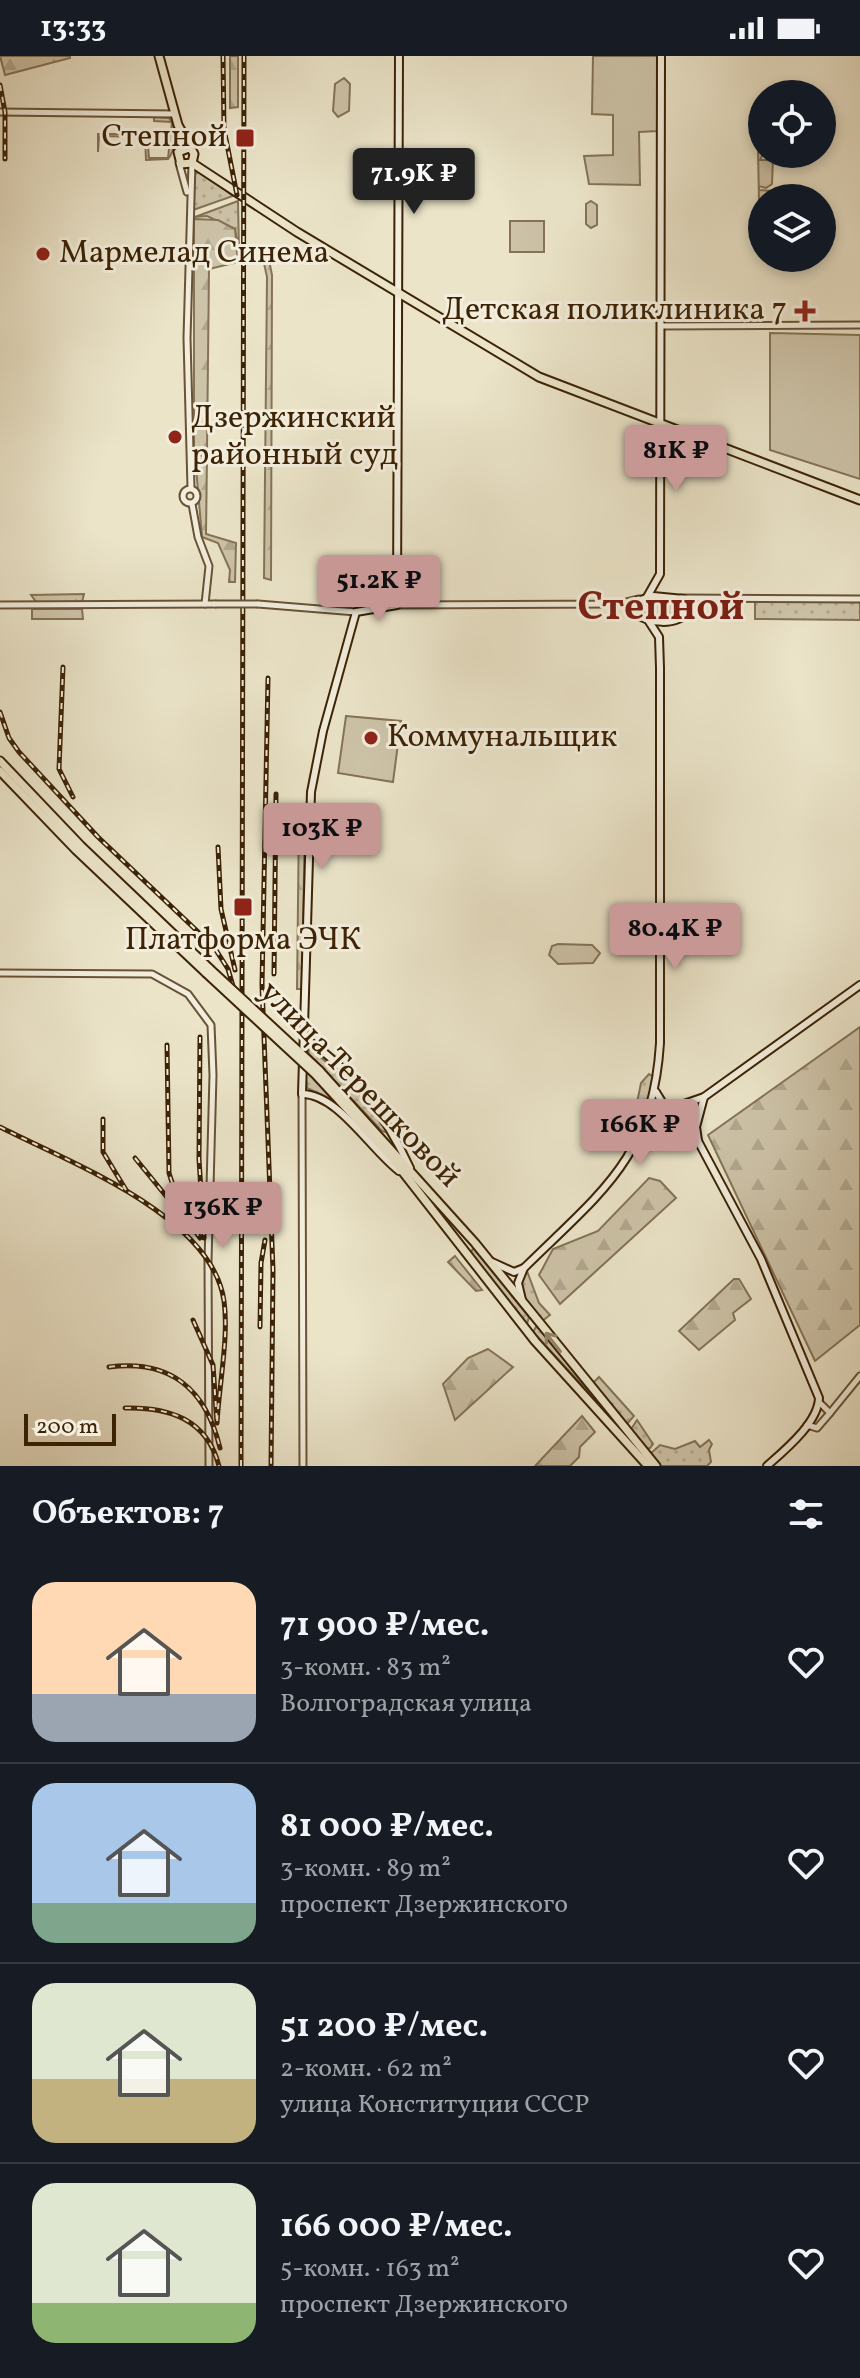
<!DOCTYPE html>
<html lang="ru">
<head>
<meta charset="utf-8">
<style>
  :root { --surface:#171b24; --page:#242831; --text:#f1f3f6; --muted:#9ea1a6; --line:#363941; --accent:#c59692 }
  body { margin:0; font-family:Vollkorn,serif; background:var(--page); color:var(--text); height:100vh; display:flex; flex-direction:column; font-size:30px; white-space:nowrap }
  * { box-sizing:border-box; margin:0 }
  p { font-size:26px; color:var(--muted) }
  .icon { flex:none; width:44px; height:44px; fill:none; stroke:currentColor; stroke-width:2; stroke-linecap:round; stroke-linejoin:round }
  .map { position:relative; height:1410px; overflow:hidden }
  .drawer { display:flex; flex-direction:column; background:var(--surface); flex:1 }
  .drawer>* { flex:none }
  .fabs { position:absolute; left:748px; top:24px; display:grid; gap:16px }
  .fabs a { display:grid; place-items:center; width:88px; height:88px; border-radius:50%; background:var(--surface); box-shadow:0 4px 12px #0003; font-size:40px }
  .scale { position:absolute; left:24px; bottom:20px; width:92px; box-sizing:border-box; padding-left:8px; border:4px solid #3c2305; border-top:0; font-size:22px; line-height:28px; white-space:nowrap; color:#3c2305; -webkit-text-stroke:6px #f2eddc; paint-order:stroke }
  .price { position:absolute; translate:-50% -68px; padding:0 18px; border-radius:8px; background:var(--accent); color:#111; font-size:26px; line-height:52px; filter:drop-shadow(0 2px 4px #0008) }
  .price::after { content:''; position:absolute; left:50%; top:48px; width:24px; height:18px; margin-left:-12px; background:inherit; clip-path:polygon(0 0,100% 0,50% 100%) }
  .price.selected { background:#222; color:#fff }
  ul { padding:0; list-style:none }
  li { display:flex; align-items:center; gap:24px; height:200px; padding:0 32px }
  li+li { border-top:2px solid var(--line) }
  li span { display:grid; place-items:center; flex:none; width:224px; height:160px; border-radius:24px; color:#555 }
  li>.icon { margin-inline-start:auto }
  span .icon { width:96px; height:96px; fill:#fffc; stroke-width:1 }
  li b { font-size:34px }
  h2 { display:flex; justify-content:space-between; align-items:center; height:96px; padding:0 32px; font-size:34px }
  .status { display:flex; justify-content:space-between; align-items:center; height:56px; padding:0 40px; background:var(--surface); direction:ltr }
  .status svg { height:22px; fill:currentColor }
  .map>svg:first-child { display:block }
</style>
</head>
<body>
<div class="status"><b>13:33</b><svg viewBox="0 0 49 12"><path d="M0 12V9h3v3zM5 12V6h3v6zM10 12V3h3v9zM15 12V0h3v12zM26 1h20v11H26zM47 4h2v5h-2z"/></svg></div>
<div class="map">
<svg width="860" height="1410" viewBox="0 0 860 1410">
  <defs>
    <pattern id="grass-dots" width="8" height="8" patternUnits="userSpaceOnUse" patternTransform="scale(2)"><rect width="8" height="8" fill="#cdc3a8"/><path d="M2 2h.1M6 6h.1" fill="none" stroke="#b1a78f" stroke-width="1.8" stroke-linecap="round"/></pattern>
    <pattern id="forest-firs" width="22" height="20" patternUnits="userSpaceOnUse" patternTransform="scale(2)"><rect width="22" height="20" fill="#cdc3a8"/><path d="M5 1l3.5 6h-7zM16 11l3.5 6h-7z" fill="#b1a78f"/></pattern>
  </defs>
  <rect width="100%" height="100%" fill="#ebe4c9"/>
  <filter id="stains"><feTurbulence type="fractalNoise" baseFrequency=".0025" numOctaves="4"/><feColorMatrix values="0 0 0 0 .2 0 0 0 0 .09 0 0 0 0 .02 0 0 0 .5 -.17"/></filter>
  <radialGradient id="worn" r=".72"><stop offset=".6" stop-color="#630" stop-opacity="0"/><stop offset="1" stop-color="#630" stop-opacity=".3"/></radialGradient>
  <g fill="url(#grass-dots)" stroke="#847356" stroke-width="2">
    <path d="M154 61 169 62C177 71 176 94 168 103L146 104 145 81 99 80 98 96V78H147L149 102H168L172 66 154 65Z"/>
    <polygon points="198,116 203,117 233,140 193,154 194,119"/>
    <polygon points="238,145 239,195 235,173 207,160 195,161"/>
    <polygon points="658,543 684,548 687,556 664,562 637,554 644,545"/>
    <polygon points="755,545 860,545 860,564 755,563"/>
    <polygon points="309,992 356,1030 389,1074 388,1077 382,1075 308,997"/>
    <polygon points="305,1013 344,1050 367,1082 333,1044 307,1032"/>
    <polygon points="649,1018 654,1021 647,1056 628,1091 641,1027"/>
    <circle cx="685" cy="1062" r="11"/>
    <polygon points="473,1192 529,1261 527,1268 471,1197"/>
    <polygon points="527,1215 539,1247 550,1259 541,1266 523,1240 521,1222"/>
    <polygon points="536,1271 539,1272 596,1344 533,1276"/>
    <polygon points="599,1321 634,1360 626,1369 591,1329"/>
    <polygon points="637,1364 653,1388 650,1392 645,1393 630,1375"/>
    <polygon points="709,1384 712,1388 709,1394 711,1406 707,1410 661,1410 650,1398 660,1389 675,1393 695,1385 700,1391"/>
  </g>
  <g fill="url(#forest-firs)" stroke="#847356" stroke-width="2">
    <polygon points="0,0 70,0 70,2 5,19"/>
    <polygon points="230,0 238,0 238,51 230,52"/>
    <polygon points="194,163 218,164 235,173 238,206 209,213 207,394 194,396"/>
    <polygon points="262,198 268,199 272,219 271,524 264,522 267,221"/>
    <polygon points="207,399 206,478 236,487 235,526 229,526 230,514 218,487 202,481 195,400"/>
    <polygon points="84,538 82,546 37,547 31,539"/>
    <polygon points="32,553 82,553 83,563 32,563"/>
    <polygon points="299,759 305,760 302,933 297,933"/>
    <polygon points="860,971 860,1269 815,1305 708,1079"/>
    <polygon points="649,1122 660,1125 676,1142 560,1248 539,1219 553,1193 598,1175"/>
    <polygon points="455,1200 482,1234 476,1235 448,1206"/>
    <polygon points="734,1223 739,1223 751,1243 733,1257 735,1264 699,1294 679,1275"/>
    <polygon points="488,1293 513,1311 455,1364 443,1328 468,1302"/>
    <polygon points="582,1360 595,1376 580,1391 579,1401 570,1410 535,1410"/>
  </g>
  <g fill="#cdc3a8" stroke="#847356" stroke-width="2">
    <polygon points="593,0 657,0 658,75 639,76 640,129 589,128 584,100 613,99 613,59 592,58"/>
    <polygon points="344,22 350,28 349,55 338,61 333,55 335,28"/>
    <polygon points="758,93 763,98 760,104 771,104 768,98 773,103 772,128 766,132 759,130 759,134 773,135 773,142 759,145"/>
    <polygon points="591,145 597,149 597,169 591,172 586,168 586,148"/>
    <rect x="510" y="165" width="34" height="31"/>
    <polygon points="770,277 860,279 860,423 770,394"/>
    <polygon points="346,660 401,665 393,726 338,717"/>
    <polygon points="558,888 592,889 600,897 593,907 558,908 549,899 552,890"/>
  </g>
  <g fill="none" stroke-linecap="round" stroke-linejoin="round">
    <defs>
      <g id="tertiary">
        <polyline points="0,56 175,58"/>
        <polyline points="179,107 187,136"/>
        <polyline points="662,270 860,269"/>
        <polyline points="191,432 187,282 192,107"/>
        <circle cx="190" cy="440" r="7"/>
        <polyline points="192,448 198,481 209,510 205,548"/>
        <polyline points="681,542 860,543"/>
        <polyline points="258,548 356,556"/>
        <polyline points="0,549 215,548"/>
        <polyline points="397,549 618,548 639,543"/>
        <polyline points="0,917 152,918 188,938 211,969 213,1019 208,1205 209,1410"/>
        <polyline points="302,1038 303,1410"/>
        <polyline points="830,1357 860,1320"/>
        <polyline points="807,1369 817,1372 830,1357 819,1346"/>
      </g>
      <g id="secondary">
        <path d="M399 0 397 549 356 556 323 675 311 736 302 1038C338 1038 370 1093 399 1115"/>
        <path d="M653 540 684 543 690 554C676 571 649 568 633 556L637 545Z"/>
        <polyline points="647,541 660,518 661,0"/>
        <path d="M306 983C354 1015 386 1060 410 1112"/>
        <polyline points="656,1036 667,1054"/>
        <path d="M704 1041 696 1071 698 1085 761 1203 819 1342C818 1367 785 1394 767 1410"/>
        <polyline points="673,1056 681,1049 704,1041 860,929"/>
        <polyline points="649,1059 698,1085"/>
        <polyline points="492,1206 514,1216 524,1212"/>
        <path d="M522 1244 518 1227 524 1212C601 1136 653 1102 660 987V612L659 581 648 564"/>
      </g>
      <g id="primary">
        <polyline points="159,0 178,69 194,98 192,107 181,108 178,96 189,92"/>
        <polyline points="192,107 297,176 539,321 860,444"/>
        <polyline points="0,705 81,790 210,913"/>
        <polyline points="0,715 76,794 206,917"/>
        <polyline points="319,1014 475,1187 656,1410"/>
        <polyline points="315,1018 392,1102 535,1285 648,1410"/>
      </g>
    </defs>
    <use href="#tertiary" stroke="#685336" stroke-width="9"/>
    <use href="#secondary" stroke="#3c2305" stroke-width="10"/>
    <use href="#primary" stroke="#3c2305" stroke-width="11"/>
    <use href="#tertiary" stroke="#f2eddc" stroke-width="5"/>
    <use href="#secondary" stroke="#f2eddc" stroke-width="6"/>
    <use href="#primary" stroke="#ebe4c9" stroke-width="7"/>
    <defs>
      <g id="rail">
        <polyline points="223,0 224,73 237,139"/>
        <polyline points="0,29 5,56 5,103"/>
        <polyline points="63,611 59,713 73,741"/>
        <polyline points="268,622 262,929 273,1214 271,1410"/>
        <polyline points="0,656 9,682 19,696 98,781 214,891 228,913 235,937"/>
        <polyline points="218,791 221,853 235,914"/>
        <polyline points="274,918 276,738"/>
        <polyline points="200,981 199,1103 204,1182"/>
        <polyline points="167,989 169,1117 181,1154 200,1182"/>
        <polyline points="103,1063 103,1096 126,1134"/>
        <path d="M0 1071C68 1106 212 1159 224 1245 229 1280 219 1330 217 1367L213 1309 193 1264"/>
        <polyline points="135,1102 175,1151"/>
        <polyline points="260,1271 261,1207 265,1184"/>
        <path d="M109 1311C170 1303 206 1333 220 1392"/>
        <path d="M125 1352C169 1351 207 1363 219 1410"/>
        <polyline points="241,1410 244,0"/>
      </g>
    </defs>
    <use href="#rail" stroke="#3c2305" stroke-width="5"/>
    <use href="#rail" stroke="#f2eddc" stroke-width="2" stroke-dasharray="6" stroke-linecap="butt"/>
    <defs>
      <polyline id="tertiary-bridge" points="215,548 258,548"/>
      <g id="primary-bridge">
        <polyline points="210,913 319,1014"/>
        <polyline points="206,917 315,1018"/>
      </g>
    </defs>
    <use href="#tertiary-bridge" stroke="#685336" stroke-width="9" stroke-linecap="butt"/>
    <use href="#primary-bridge" stroke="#3c2305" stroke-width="11" stroke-linecap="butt"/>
    <use href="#tertiary-bridge" stroke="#f2eddc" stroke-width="5"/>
    <use href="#primary-bridge" stroke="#ebe4c9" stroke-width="7"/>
  </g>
  <defs><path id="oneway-shaft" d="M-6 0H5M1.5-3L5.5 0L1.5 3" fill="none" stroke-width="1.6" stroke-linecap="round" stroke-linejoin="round" transform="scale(2)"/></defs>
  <use stroke="#948467" href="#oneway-shaft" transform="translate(553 1286) rotate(-128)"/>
  <g fill="#8f2418" stroke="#f2eddc" stroke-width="3">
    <rect x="235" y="72" width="20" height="20" rx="4"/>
    <circle cx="43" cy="198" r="8"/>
    <path d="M801 243h8v8h8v8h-8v8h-8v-8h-8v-8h8z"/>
    <circle cx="175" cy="381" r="8"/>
    <circle cx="371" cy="682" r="8"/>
    <rect x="233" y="841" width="20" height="20" rx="4"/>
  </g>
  <g text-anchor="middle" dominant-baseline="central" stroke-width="6" stroke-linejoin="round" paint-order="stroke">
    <g font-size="32" fill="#3c2305" stroke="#f2eddc" text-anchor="start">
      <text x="227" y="82" text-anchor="end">Степной</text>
      <text x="59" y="198">Мармелад Синема</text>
      <text x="787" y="255" text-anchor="end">Детская поликлиника 7</text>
      <text x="191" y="363">Дзержинский<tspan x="191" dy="37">районный суд</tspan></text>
      <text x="387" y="682">Коммунальщик</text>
      <text x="243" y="885" text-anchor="middle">Платформа ЭЧК</text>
    </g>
    <g font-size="32" fill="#3c2305" stroke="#f2eddc">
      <text transform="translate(359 1029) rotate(46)">улица Терешковой</text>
    </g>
    <g font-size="40" font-weight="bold" fill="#7a1f14" stroke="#f2eddc">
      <text x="661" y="553">Степной</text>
    </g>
  </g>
  <rect width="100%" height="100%" filter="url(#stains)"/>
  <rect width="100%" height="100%" fill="url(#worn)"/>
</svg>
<div class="fabs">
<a><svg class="icon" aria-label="locate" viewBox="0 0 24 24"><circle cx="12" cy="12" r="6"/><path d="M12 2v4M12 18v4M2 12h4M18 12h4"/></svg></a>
<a><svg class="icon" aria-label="layers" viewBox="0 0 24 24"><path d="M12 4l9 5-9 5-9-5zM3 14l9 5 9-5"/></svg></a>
</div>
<div class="scale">200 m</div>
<b class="price selected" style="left:414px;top:160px">71.9K ₽</b>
<b class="price" style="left:676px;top:437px">81K ₽</b>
<b class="price" style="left:379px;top:567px">51.2K ₽</b>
<b class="price" style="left:322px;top:815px">103K ₽</b>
<b class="price" style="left:675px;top:915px">80.4K ₽</b>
<b class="price" style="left:640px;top:1111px">166K ₽</b>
<b class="price" style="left:223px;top:1194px">136K ₽</b>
</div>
<section class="drawer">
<h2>Объектов: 7<svg class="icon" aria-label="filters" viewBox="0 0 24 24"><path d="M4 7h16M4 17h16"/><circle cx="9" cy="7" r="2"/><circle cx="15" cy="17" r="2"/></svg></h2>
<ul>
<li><span style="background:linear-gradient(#ffd9b3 70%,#9aa5b1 0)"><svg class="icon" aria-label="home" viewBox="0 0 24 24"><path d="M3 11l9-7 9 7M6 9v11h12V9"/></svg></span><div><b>71 900 ₽/мес.</b><p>3-комн. · 83 m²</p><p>Волгоградская улица</p></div><svg class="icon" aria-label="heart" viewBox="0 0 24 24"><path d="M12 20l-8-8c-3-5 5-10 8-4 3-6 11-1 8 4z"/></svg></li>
<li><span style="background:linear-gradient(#a9c7e8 75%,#7fa58c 0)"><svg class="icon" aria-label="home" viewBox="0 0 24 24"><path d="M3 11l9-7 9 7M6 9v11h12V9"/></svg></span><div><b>81 000 ₽/мес.</b><p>3-комн. · 89 m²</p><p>проспект Дзержинского</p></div><svg class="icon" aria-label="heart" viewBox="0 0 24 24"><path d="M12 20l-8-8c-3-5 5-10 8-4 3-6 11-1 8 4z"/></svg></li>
<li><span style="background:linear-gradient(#dfe7d0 60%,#c2b280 0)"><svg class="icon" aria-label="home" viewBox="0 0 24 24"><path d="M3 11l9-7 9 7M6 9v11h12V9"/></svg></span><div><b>51 200 ₽/мес.</b><p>2-комн. · 62 m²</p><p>улица Конституции СССР</p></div><svg class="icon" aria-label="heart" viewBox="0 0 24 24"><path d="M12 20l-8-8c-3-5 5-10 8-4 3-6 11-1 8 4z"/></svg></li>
<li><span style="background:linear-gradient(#dfe7d0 75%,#8fb573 0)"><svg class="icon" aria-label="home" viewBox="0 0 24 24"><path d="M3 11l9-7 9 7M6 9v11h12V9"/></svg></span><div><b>166 000 ₽/мес.</b><p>5-комн. · 163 m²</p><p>проспект Дзержинского</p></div><svg class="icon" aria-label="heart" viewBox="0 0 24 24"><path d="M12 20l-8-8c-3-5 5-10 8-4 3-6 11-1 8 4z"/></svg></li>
</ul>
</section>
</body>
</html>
